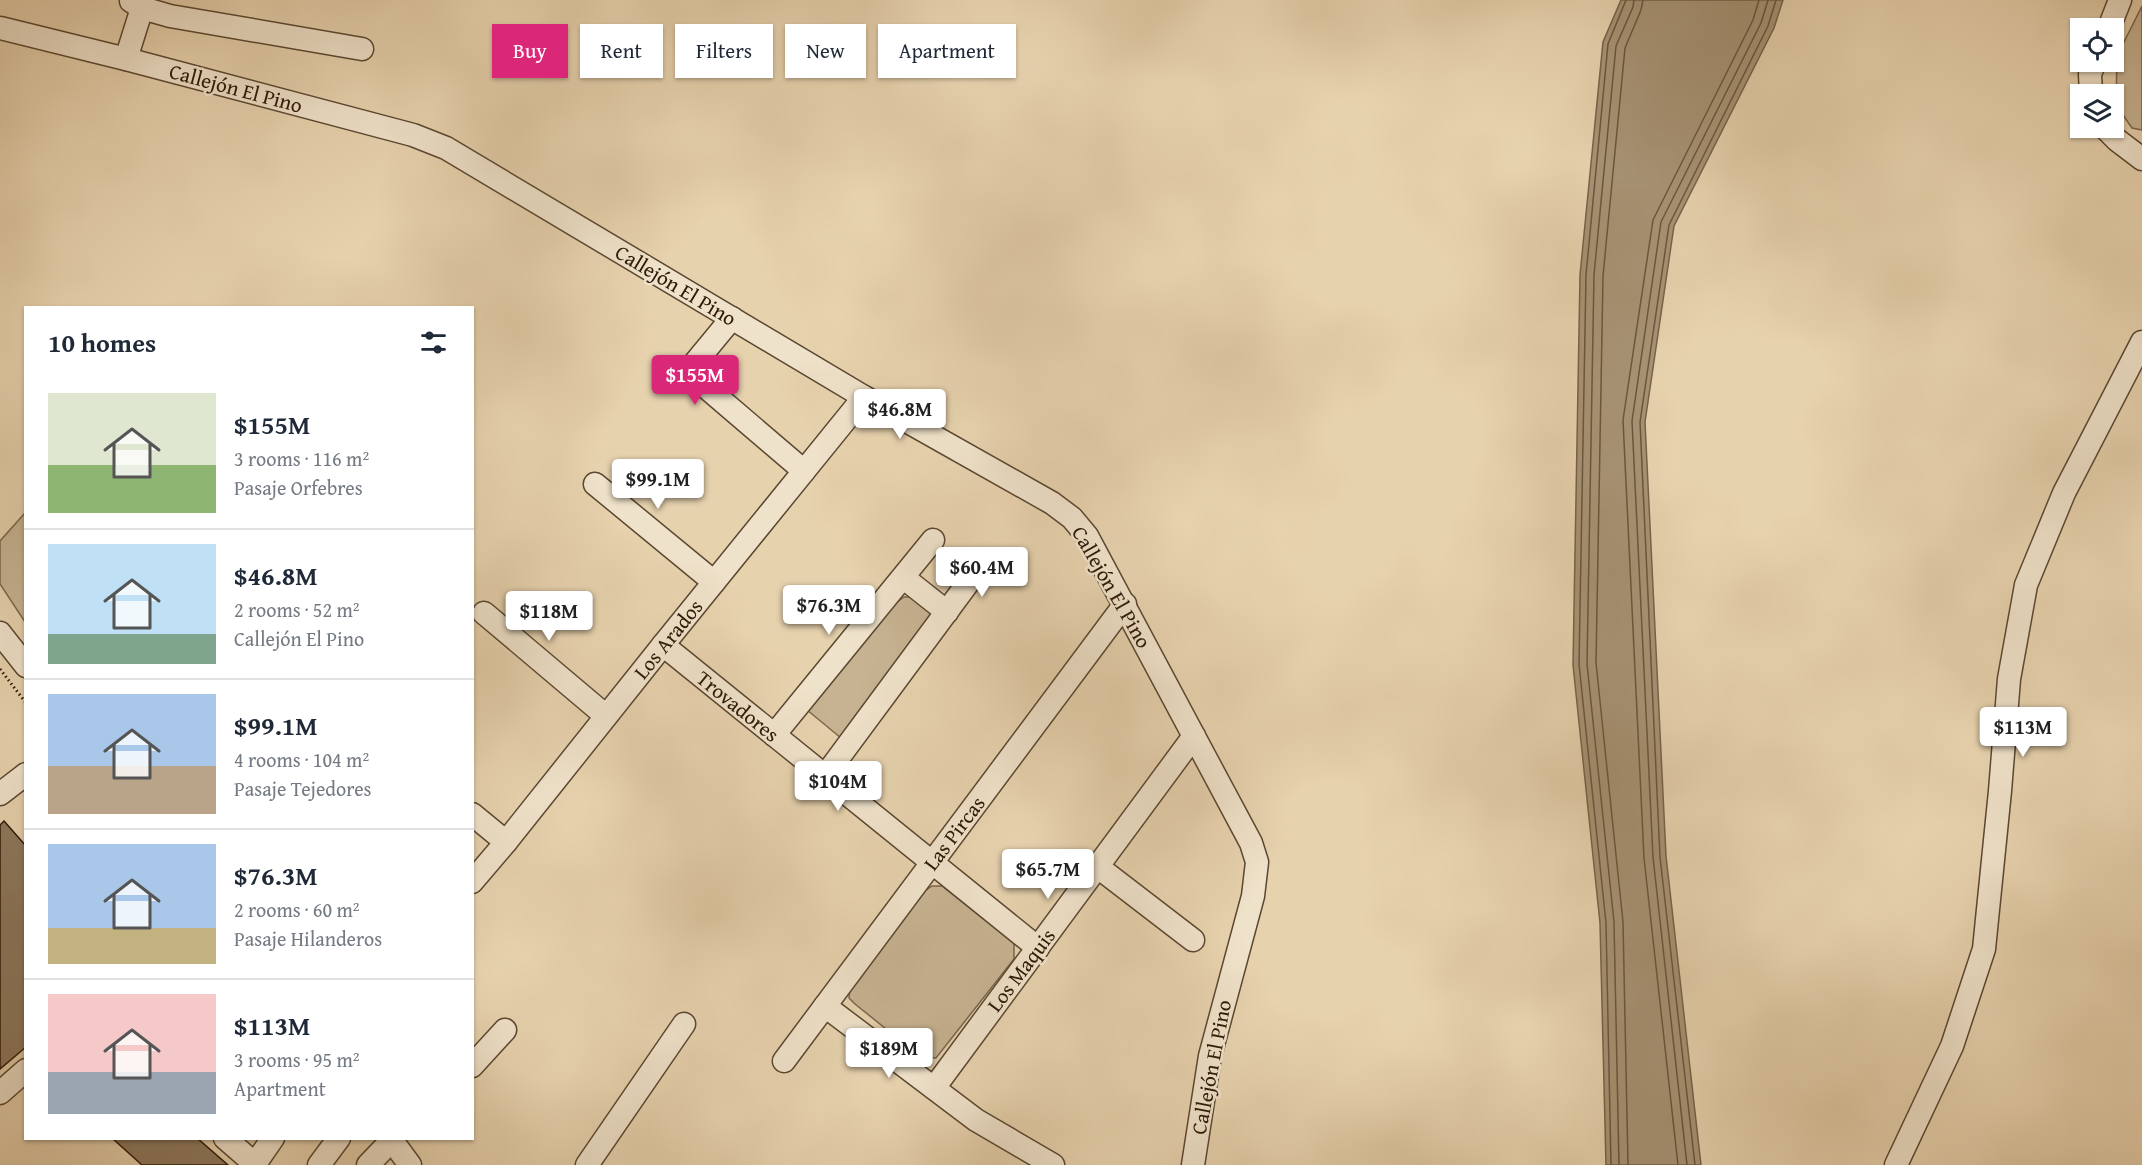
<!DOCTYPE html>
<html lang="en">
<head>
<meta charset="utf-8">
<style>
  :root { --surface:#fff; --page:#f2f2f3; --text:#1f2937; --muted:#747a83; --line:#e0e1e3; --accent:#db2777 }
  body { margin:0; font-family:"Gentium Book Plus",serif; background:var(--page); color:var(--text); height:100vh; display:flex; flex-direction:column; font-size:22px; white-space:nowrap }
  * { box-sizing:border-box; margin:0 }
  p { font-size:20px; color:var(--muted) }
  .icon { flex:none; width:33px; height:33px; fill:none; stroke:currentColor; stroke-width:2; stroke-linecap:round; stroke-linejoin:round }
  .map { position:relative; flex:1; overflow:hidden }
  .panel { position:absolute; left:24px; top:306px; width:450px; height:834px; display:flex; flex-direction:column; background:var(--surface); border-radius:0px; box-shadow:0 2px 4px #0004 }
  .panel>* { flex:none }
  .banner { position:absolute; left:492px; top:24px; width:570px; height:54px; display:flex; gap:12px }
  .fabs { position:absolute; left:2070px; top:18px; display:grid; gap:12px }
  .fabs a { display:grid; place-items:center; width:54px; height:54px; border-radius:0px; background:var(--surface); box-shadow:0 2px 4px #0004; font-size:30px }
  .price { position:absolute; translate:-50% -51px; padding:0 14px; border-radius:6px; background:#fff; color:#222; font-size:20px; line-height:39px; filter:drop-shadow(0 2px 3px #0008) }
  .price::after { content:''; position:absolute; left:50%; top:36px; width:18px; height:14px; margin-left:-9px; background:inherit; clip-path:polygon(0 0,100% 0,50% 100%) }
  .price.selected { background:var(--accent); color:#fff }
  ul { padding:0; list-style:none }
  li { display:flex; align-items:center; gap:18px; height:150px; padding:0 24px }
  li+li { border-top:2px solid var(--line) }
  li span { display:grid; place-items:center; flex:none; width:168px; height:120px; border-radius:0px; color:#555 }
  li>.icon { margin-inline-start:auto }
  span .icon { width:72px; height:72px; fill:#fffc; stroke-width:1 }
  li b { font-size:26px }
  h2 { display:flex; justify-content:space-between; align-items:center; height:72px; padding:0 24px; font-size:26px }
  .tag { padding:0 21px; border-radius:0px; background:var(--surface); box-shadow:0 2px 4px #0004; font-size:21px; line-height:54px }
  .tag.selected { background:var(--accent); color:#fff }
  .map>svg:first-child { display:block }
</style>
</head>
<body>
<div class="map">
<svg width="2142" height="1165" viewBox="0 0 2142 1165">
  <rect width="100%" height="100%" fill="#e7d2ae"/>
  <filter id="stains"><feTurbulence type="fractalNoise" baseFrequency=".00333" numOctaves="4"/><feColorMatrix values="0 0 0 0 .2 0 0 0 0 .09 0 0 0 0 .02 0 0 0 .5 -.17"/></filter>
  <radialGradient id="worn" r=".72"><stop offset=".6" stop-color="#630" stop-opacity="0"/><stop offset="1" stop-color="#630" stop-opacity=".3"/></radialGradient>
  <g fill="#c7b392" stroke="#7a664c" stroke-width="1.5">
    <polygon points="2142,6 2142,130 2132,128 2116,105 2117,56"/>
    <polygon points="25,513 25,622 0,584 0,541"/>
    <polygon points="904,597 912,597 929,610 931,616 841,738 807,710 892,606"/>
    <polygon points="932,886 942,886 1014,943 1014,959 936,1058 921,1057 855,1004 849,998 850,987 922,893"/>
  </g>
  <polygon fill="#a79375" stroke="#766249" stroke-width="1.5" points="1621,0 1783,0 1774,28 1674,226 1645,422 1666,856 1701,1165 1606,1165 1600,923 1573,665 1580,275 1603,42"/>
  <g fill="none" stroke-linecap="round" stroke-linejoin="round">
    <g stroke="#6a563e" stroke-width="1.5">
      <polyline points="1611,1165 1606,923 1579,664 1586,275 1608,44 1626,0"/>
      <polyline points="1619,1165 1614,922 1587,664 1594,275 1616,46 1633,7 1634,0"/>
      <polyline points="1628,1165 1623,922 1596,663 1603,276 1625,48 1641,10 1643,0"/>
      <polyline points="1678,1165 1644,858 1623,420 1653,220 1753,20 1759,0"/>
      <polyline points="1687,1165 1653,857 1632,421 1661,222 1761,23 1768,0"/>
      <polyline points="1695,1165 1660,857 1640,422 1669,225 1768,26 1776,0"/>
    </g>
  </g>
  <g fill="#8d795e" stroke="#2c1907" stroke-width="1.5">
    <polygon points="4,821 26,846 26,1047 0,1069 0,825"/>
    <polygon points="112,1138 197,1138 228,1165 142,1165"/>
  </g>
  <g fill="none" stroke-linecap="round" stroke-linejoin="round">
    <defs>
      <g id="minor">
        <polyline points="142,8 170,16 362,49"/>
        <polyline points="0,28 126,59 413,135 446,148 864,397 1052,503 1072,518 1087,536 1251,843 1257,862 1253,896 1210,1056 1193,1165"/>
        <polyline points="2109,28 2120,0"/>
        <polyline points="126,59 142,8 131,1"/>
        <polyline points="2091,94 2090,74 2095,62"/>
        <polyline points="2105,128 2117,140 2142,159"/>
        <polyline points="732,318 694,364 694,377 804,471"/>
        <polyline points="595,484 714,582"/>
        <polyline points="904,578 947,612"/>
        <polyline points="484,613 606,716"/>
        <polyline points="0,633 26,666"/>
        <polyline points="663,645 1038,948"/>
        <polyline points="774,735 933,540"/>
        <polyline points="825,776 985,560"/>
        <polyline points="0,794 26,774"/>
        <polyline points="472,814 506,842"/>
        <polyline points="1098,867 1193,940"/>
        <polyline points="472,882 506,842 663,645 864,397"/>
        <polyline points="825,1006 976,1120 1053,1165"/>
        <polyline points="784,1061 1125,604"/>
        <polyline points="472,1066 505,1030"/>
        <polyline points="934,1088 1194,736"/>
        <polyline points="0,1093 26,1070"/>
        <polyline points="225,1138 256,1165"/>
        <polyline points="390,1138 410,1165"/>
        <polyline points="255,1164 273,1138"/>
        <polyline points="319,1165 339,1138"/>
        <polyline points="368,1165 391,1141"/>
        <polyline points="587,1165 684,1024"/>
        <polyline points="1896,1165 1952,1046 1984,949 2000,791 2009,679 2026,585 2064,493 2142,342"/>
      </g>
    </defs>
    <use href="#minor" stroke="#5b4731" stroke-width="25"/>
    <polyline stroke="#2c1907" stroke-width="3" stroke-dasharray="1.5 3" stroke-linecap="butt" points="0,669 26,703"/>
    <use href="#minor" stroke="#efe2ca" stroke-width="22"/>
  </g>
  <g text-anchor="middle" dominant-baseline="central" stroke-width="5" stroke-linejoin="round" paint-order="stroke">
    <g font-size="21" fill="#2c1907" stroke="#efe2ca">
      <text transform="translate(236 88) rotate(15)">Callejón El Pino</text>
      <text transform="translate(676 285) rotate(31)">Callejón El Pino</text>
      <text transform="translate(1112 587) rotate(60)">Callejón El Pino</text>
      <text transform="translate(668 639) rotate(-51)">Los Arados</text>
      <text transform="translate(738 706) rotate(39)">Trovadores</text>
      <text transform="translate(954 833) rotate(-53)">Las Pircas</text>
      <text transform="translate(1021 970) rotate(-53)">Los Maquis</text>
      <text transform="translate(1211 1067) rotate(-79)">Callejón El Pino</text>
    </g>
  </g>
  <rect width="100%" height="100%" filter="url(#stains)"/>
  <rect width="100%" height="100%" fill="url(#worn)"/>
</svg>
<div class="fabs">
<a><svg class="icon" aria-label="locate" viewBox="0 0 24 24"><circle cx="12" cy="12" r="6"/><path d="M12 2v4M12 18v4M2 12h4M18 12h4"/></svg></a>
<a><svg class="icon" aria-label="layers" viewBox="0 0 24 24"><path d="M12 4l9 5-9 5-9-5zM3 14l9 5 9-5"/></svg></a>
</div>
<b class="price selected" style="left:695px;top:406px">$155M</b>
<b class="price" style="left:900px;top:440px">$46.8M</b>
<b class="price" style="left:658px;top:510px">$99.1M</b>
<b class="price" style="left:982px;top:598px">$60.4M</b>
<b class="price" style="left:829px;top:636px">$76.3M</b>
<b class="price" style="left:549px;top:642px">$118M</b>
<b class="price" style="left:2023px;top:758px">$113M</b>
<b class="price" style="left:838px;top:812px">$104M</b>
<b class="price" style="left:1048px;top:900px">$65.7M</b>
<b class="price" style="left:889px;top:1079px">$189M</b>
<div class="banner">
<a class="tag selected">Buy</a>
<a class="tag">Rent</a>
<a class="tag">Filters</a>
<a class="tag">New</a>
<a class="tag">Apartment</a>
</div>
<section class="panel">
<h2>10 homes<svg class="icon" aria-label="filters" viewBox="0 0 24 24"><path d="M4 7h16M4 17h16"/><circle cx="9" cy="7" r="2"/><circle cx="15" cy="17" r="2"/></svg></h2>
<ul>
<li><span style="background:linear-gradient(#dfe7d0 60%,#8fb573 0)"><svg class="icon" aria-label="home" viewBox="0 0 24 24"><path d="M3 11l9-7 9 7M6 9v11h12V9"/></svg></span><div><b>$155M</b><p>3 rooms · 116 m²</p><p>Pasaje Orfebres</p></div></li>
<li><span style="background:linear-gradient(#bfe0f5 75%,#7fa58c 0)"><svg class="icon" aria-label="home" viewBox="0 0 24 24"><path d="M3 11l9-7 9 7M6 9v11h12V9"/></svg></span><div><b>$46.8M</b><p>2 rooms · 52 m²</p><p>Callejón El Pino</p></div></li>
<li><span style="background:linear-gradient(#a9c7e8 60%,#b9a48a 0)"><svg class="icon" aria-label="home" viewBox="0 0 24 24"><path d="M3 11l9-7 9 7M6 9v11h12V9"/></svg></span><div><b>$99.1M</b><p>4 rooms · 104 m²</p><p>Pasaje Tejedores</p></div></li>
<li><span style="background:linear-gradient(#a9c7e8 70%,#c2b280 0)"><svg class="icon" aria-label="home" viewBox="0 0 24 24"><path d="M3 11l9-7 9 7M6 9v11h12V9"/></svg></span><div><b>$76.3M</b><p>2 rooms · 60 m²</p><p>Pasaje Hilanderos</p></div></li>
<li><span style="background:linear-gradient(#f6c9c9 65%,#9aa5b1 0)"><svg class="icon" aria-label="home" viewBox="0 0 24 24"><path d="M3 11l9-7 9 7M6 9v11h12V9"/></svg></span><div><b>$113M</b><p>3 rooms · 95 m²</p><p>Apartment</p></div></li>
</ul>
</section>
</div>
</body>
</html>
